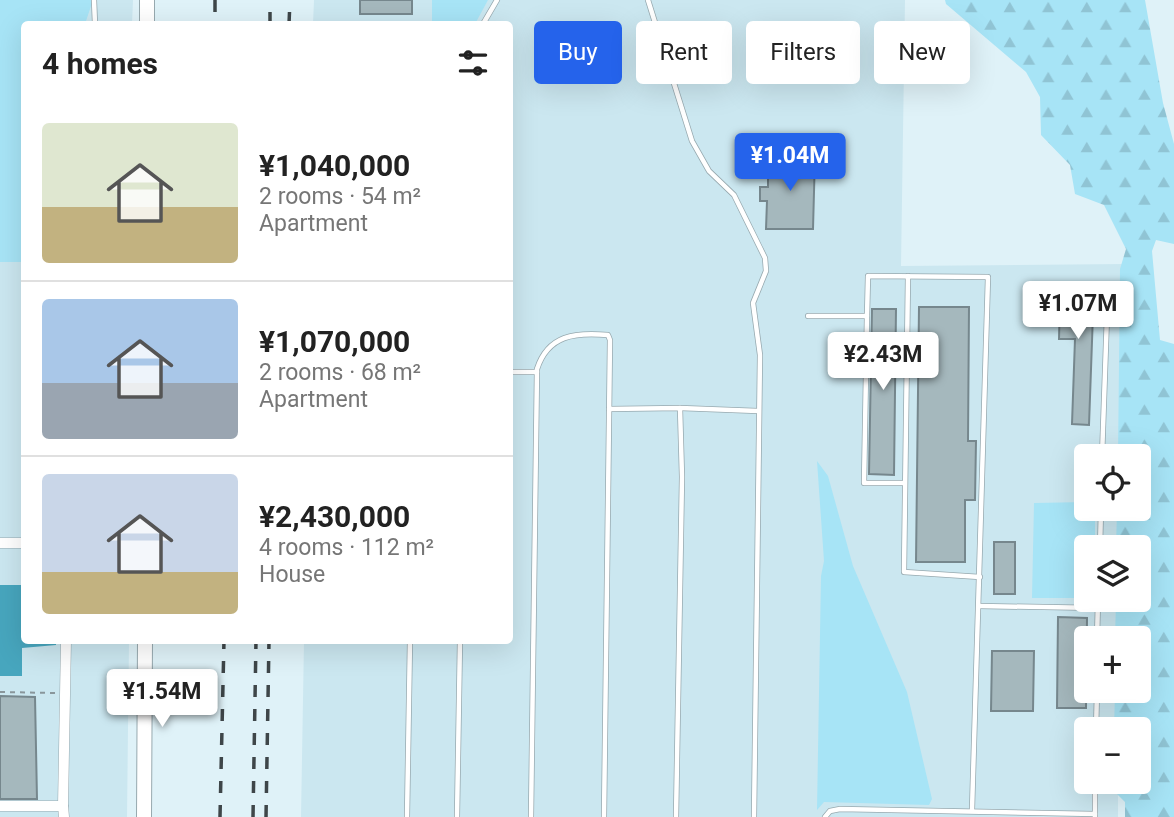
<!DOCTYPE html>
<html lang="en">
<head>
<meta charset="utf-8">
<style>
  :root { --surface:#fff; --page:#f2f2f2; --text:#222; --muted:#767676; --line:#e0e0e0; --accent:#2563eb }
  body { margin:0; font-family:Roboto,sans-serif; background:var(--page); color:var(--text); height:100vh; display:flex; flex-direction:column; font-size:26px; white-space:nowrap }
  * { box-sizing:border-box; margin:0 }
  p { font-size:23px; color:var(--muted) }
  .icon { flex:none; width:38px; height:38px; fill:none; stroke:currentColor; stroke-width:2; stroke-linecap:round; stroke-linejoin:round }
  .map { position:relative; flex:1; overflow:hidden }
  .side { position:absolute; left:21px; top:21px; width:492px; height:623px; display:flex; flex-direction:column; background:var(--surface); border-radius:7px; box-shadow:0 7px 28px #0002 }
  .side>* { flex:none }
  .top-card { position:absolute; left:534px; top:21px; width:534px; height:63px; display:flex; gap:14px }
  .tools { position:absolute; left:1074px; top:444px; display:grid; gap:14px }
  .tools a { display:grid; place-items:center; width:77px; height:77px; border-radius:7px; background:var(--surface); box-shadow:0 7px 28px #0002; font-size:35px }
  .price { position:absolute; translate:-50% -60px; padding:0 16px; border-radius:7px; background:#fff; color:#222; font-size:23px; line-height:46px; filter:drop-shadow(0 2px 4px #0008) }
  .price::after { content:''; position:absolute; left:50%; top:42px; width:21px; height:16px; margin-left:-10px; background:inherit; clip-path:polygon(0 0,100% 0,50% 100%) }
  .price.on { background:var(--accent); color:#fff }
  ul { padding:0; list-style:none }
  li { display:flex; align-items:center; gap:21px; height:175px; padding:0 21px }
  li+li { border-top:2px solid var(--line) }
  li span { display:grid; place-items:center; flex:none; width:196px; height:140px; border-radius:7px; color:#555 }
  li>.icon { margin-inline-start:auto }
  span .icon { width:84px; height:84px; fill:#fffc; stroke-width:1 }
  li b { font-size:30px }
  h2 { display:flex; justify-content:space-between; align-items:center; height:84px; padding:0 21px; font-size:30px }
  .pill { padding:0 24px; border-radius:7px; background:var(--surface); box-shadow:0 7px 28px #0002; font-size:24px; line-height:63px }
  .pill.on { background:var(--accent); color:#fff }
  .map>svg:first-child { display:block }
</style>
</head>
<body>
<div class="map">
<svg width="1174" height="817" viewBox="0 0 1174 817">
  <defs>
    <pattern id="forest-firs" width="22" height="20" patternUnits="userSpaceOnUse" patternTransform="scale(1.75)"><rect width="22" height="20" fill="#a7e4f6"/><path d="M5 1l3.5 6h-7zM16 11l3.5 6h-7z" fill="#90c4d4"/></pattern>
  </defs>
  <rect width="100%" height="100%" fill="#dff2f8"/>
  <g fill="#cbe7f0">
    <polygon points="0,0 133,0 132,24 24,24 24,640 129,641 127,817 0,817"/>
    <polygon points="314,0 905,0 901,266 1125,264 1122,457 1087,457 1087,509 1122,509 1121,548 1087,548 1087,600 1120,600 1120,639 1087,639 1087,691 1119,691 1119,730 1087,730 1087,782 1118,782 1118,817 301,817 304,641 509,640 509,24 313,24"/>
  </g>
  <g fill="#a7e4f6">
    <polygon points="0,0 93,0 85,24 24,24 24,262 0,262"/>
    <polygon points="432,0 488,0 475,24 432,24"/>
    <polygon points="817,461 828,476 853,566 907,692 932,799 929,805 824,802 817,810 821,576 824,561"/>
    <polygon points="1087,502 1087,509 1095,509 1095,548 1087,548 1087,598 1032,598 1034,503"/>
  </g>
  <polygon fill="url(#forest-firs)" points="945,0 1145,0 1163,103 1174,144 1174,244 1156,240 1152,251 1160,340 1174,344 1174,817 1125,817 1125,802 1114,791 1114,782 1139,782 1139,730 1114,730 1115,691 1139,691 1139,639 1115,639 1116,600 1139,600 1139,548 1116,548 1117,509 1139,509 1139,457 1118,457 1120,269 1126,249 1104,205 1075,194 1070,165 1041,135 1040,97 1026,72 946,4"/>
  <polygon fill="#47a6be" points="0,585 24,585 24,640 56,641 56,645 22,648 22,676 0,676"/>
  <g fill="#a5b8bd" stroke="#76878d" stroke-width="2">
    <rect x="360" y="0" width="52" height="14"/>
    <polygon points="796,154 815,155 813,229 766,229 767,201 760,201 760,187 768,187 768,158 796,157"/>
    <polygon points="1052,284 1094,286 1089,425 1072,424 1075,339 1059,339 1060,300 1052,300"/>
    <polygon points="919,307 969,307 968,441 976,441 975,500 965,500 965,562 916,562"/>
    <polygon points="872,309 896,309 894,475 869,474"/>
    <rect x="994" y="542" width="21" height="52"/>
    <polygon points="1058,617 1087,618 1086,708 1057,708"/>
    <polygon points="992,651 1034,651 1033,711 991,711"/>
    <polygon points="0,696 35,697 37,799 0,799"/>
  </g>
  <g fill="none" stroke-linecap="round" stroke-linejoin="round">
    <defs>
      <g id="lane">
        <polyline points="94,0 95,24"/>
        <polyline points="648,0 692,141 709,171 734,195 765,258 766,271 753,303 760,355 754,817"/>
        <polyline points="483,24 497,0"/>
        <polyline points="908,276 904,572 980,577"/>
        <polyline points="808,316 867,316 868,276 988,277 972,810"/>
        <polyline points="867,316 864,483 904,483"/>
        <polyline points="509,372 537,372"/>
        <polyline points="680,408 758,411"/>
        <polyline points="609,409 680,408 682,477 676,817"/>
        <polyline points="1102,457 1108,287"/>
        <polyline points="1100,548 1101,509"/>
        <polyline points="979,606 1098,608"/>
        <polyline points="1097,639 1098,600"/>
        <polyline points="1096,730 1097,691"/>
        <polyline points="407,817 410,640"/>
        <polyline points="457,817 460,640"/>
        <path d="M531 817 537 369C548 335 575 332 608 335L610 340 604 817"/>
        <polyline points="825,817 830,811 840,809 1095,814"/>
        <polyline points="1095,817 1095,782"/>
      </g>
      <g id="street">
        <polyline points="0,543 24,543"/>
        <polyline points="0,806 63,806 66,640"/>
        <polyline points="63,806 64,817"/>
      </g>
      <g id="secondary">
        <polyline points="147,24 147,0"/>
        <polyline points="144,817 145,640"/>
      </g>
    </defs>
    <use href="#lane" stroke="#97a9af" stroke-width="6"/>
    <use href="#street" stroke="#97a9af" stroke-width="11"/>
    <use href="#secondary" stroke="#97a9af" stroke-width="16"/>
    <polyline stroke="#89969b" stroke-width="2" stroke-dasharray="5 5" stroke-linecap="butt" points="0,692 55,693"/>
    <use href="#lane" stroke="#fff" stroke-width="4.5"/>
    <use href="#street" stroke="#fff" stroke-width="10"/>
    <use href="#secondary" stroke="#fff" stroke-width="14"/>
    <g stroke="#3e4649" stroke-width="3.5" stroke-dasharray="12 12" stroke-linecap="butt">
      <polyline points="215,0 215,24"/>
      <polyline points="270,24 270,0"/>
      <polyline points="289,24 290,0"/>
      <polyline points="220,817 224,640"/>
      <polyline points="253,817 256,640"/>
      <polyline points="266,817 269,640"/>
    </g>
  </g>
</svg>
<div class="tools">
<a><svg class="icon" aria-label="locate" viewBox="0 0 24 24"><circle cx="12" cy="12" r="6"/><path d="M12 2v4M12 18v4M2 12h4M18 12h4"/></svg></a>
<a><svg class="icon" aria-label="layers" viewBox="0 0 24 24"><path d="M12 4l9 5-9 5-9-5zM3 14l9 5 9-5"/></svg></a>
<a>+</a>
<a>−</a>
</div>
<b class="price on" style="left:790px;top:193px">¥1.04M</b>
<b class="price" style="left:1078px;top:341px">¥1.07M</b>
<b class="price" style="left:883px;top:392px">¥2.43M</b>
<b class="price" style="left:162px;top:729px">¥1.54M</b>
<div class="top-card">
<a class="pill on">Buy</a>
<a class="pill">Rent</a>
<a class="pill">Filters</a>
<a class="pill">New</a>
</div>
<section class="side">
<h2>4 homes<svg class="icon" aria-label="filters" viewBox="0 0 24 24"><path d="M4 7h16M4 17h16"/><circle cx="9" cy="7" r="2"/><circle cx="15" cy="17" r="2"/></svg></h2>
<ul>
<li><span style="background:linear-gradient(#dfe7d0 60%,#c2b280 0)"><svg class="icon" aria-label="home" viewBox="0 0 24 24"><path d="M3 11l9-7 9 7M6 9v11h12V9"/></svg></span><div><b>¥1,040,000</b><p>2 rooms · 54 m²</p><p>Apartment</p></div></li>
<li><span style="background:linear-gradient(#a9c7e8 60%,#9aa5b1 0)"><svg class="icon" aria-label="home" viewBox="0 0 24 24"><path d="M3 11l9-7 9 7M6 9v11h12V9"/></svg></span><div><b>¥1,070,000</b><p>2 rooms · 68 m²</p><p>Apartment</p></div></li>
<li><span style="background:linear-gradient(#c9d6e8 70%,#c2b280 0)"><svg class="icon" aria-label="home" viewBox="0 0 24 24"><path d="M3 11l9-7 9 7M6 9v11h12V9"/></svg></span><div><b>¥2,430,000</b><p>4 rooms · 112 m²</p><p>House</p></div></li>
</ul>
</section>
</div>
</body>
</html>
